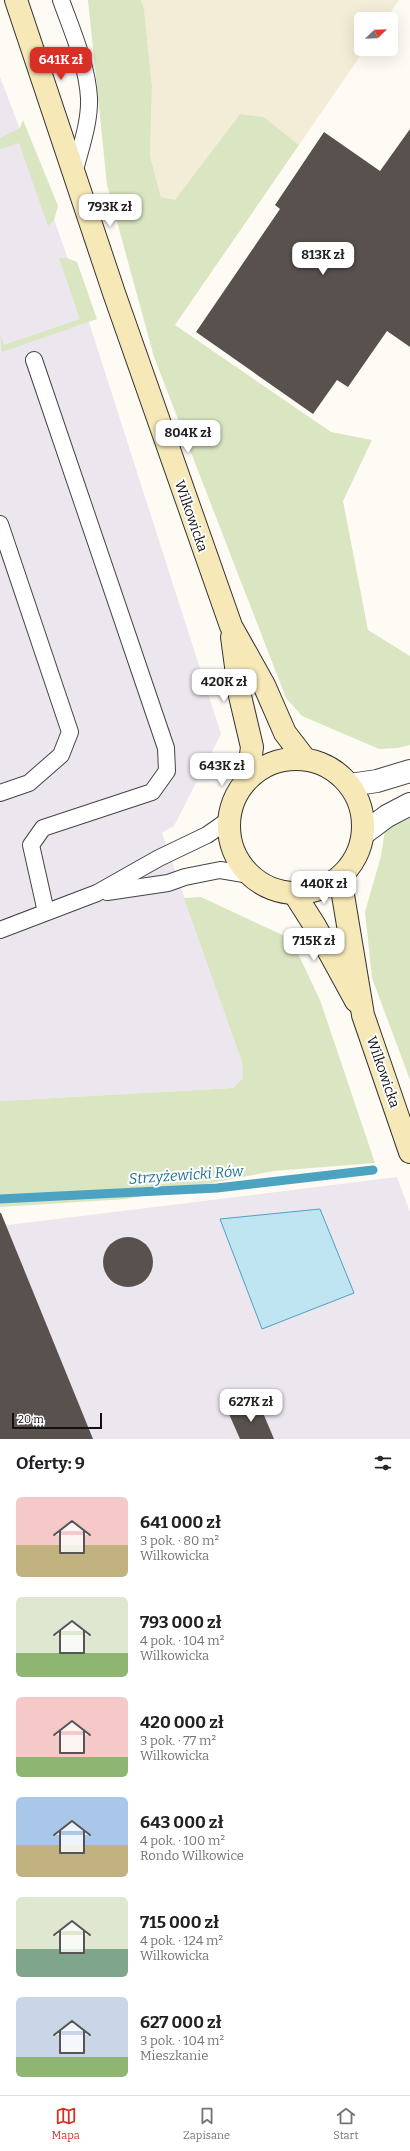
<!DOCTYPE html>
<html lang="pl">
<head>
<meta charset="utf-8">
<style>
  :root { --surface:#fff; --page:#f6f6f6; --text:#202124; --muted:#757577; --line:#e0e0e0; --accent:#d93025 }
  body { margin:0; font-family:Bitter,serif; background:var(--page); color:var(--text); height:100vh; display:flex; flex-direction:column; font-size:15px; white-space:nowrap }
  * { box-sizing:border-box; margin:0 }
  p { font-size:13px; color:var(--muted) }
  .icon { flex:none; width:22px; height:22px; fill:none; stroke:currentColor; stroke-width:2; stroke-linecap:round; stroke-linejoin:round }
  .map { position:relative; height:1439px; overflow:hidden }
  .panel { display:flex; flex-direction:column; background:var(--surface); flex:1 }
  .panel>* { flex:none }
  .needle { width:26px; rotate:67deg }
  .tools { position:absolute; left:354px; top:12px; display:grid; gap:8px }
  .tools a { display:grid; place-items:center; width:44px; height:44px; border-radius:6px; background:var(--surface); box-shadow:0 4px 16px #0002; font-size:20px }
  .scale { position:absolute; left:12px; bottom:10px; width:90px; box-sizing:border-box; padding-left:4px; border:2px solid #111; border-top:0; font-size:11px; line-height:14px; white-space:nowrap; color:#111; -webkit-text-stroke:3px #fff; paint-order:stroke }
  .price { position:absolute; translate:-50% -34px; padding:0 9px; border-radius:8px; background:#fff; color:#222; font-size:13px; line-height:26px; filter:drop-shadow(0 1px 2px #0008) }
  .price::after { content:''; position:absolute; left:50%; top:24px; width:12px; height:9px; margin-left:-6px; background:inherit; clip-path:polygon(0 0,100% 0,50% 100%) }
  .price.active { background:var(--accent); color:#fff }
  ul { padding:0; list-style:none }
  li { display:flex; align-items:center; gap:12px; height:100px; padding:0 16px }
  li span { display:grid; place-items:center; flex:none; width:112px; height:80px; border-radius:6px; color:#555 }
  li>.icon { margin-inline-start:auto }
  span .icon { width:48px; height:48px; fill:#fffc; stroke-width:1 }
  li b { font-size:17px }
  h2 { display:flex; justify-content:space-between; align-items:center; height:48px; padding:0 16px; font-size:17px }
  .dock { display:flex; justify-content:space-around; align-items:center; height:56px; border-top:1px solid var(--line); background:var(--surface); font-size:11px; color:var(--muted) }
  .dock a { display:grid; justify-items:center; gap:2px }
  .dock .active { color:var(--accent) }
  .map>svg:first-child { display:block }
</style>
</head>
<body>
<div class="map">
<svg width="410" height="1439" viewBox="0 0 410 1439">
  <rect width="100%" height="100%" fill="#fefbf5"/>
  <g fill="#ece6ee">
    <polygon points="0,77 49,205 77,285 221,734 174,826 162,833 242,1062 243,1078 233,1088 0,1101"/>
    <polygon points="397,1177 410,1212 410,1439 0,1439 0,1226"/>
  </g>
  <polygon fill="#f3edd7" points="141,0 399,0 386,19 361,19 361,49 365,49 299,145 264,117 240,114 175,201 161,197 150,156 152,86 144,9"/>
  <g fill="#d9e6c1">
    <polygon points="88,0 141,0 144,9 152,86 150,156 161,197 175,200 240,114 264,117 299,145 175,325 331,432 372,440 343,501 368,630 410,656 410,745 398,748 379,749 302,716 286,698 154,357 107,185"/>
    <polygon points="23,120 58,206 54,220 48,226 19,143 0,149 0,138 20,128"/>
    <polygon points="59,258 67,258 77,262 97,319 2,352 0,334 4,345 80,319"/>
    <polygon points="410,804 410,1080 372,978 365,912 381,856 387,816"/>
    <polygon points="201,897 291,939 320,1000 375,1163 274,1171 126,1199 0,1207 0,1101 233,1088 243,1078 242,1062 184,898"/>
  </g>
  <polygon fill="#bee5f1" stroke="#4ca2c1" points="320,1209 354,1293 262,1329 220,1219"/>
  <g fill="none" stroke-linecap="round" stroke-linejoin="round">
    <polyline stroke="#4ca2c1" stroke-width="9" points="0,1199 217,1188 373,1170"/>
  </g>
  <g fill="#58514e">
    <polygon points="410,129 410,347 387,331 348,387 337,380 313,414 196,332 280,209 275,205 324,132 380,171"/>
    <polygon points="0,1213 1,1213 93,1439 0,1439"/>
    <circle cx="128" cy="1262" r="25"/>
    <polygon points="258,1401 274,1439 240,1439 229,1414"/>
  </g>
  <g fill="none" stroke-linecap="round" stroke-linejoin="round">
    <defs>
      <g id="service">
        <path d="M61 0C72 31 87 64 89 98 90 123 80 149 74 174"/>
        <polyline points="34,360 166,748 167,771 152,792 43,828 31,845 46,912"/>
        <polyline points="0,524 70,732 61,755 29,783 0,793"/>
        <polyline points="107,892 168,883 185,877 220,870 250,875"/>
        <polyline points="0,930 97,893 159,858 207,835 230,819"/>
      </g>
      <g id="minor">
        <polyline points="350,785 377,781 410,771"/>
        <polyline points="363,834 387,816 410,804"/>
      </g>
      <g id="secondary">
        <polyline points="16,0 114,293 231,626 264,685 285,733 305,759"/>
        <polyline points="232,637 240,696 252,747 248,778"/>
        <circle cx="296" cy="826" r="67"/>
        <polyline points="340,877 363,1015 410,1152"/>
        <polyline points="294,893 315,926 356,1001"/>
      </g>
    </defs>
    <use href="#service" stroke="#444" stroke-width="18"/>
    <use href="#minor" stroke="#444" stroke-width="24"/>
    <use href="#secondary" stroke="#333" stroke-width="24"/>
    <use href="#service" stroke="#fff" stroke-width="16"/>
    <use href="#minor" stroke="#fff" stroke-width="22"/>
    <use href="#secondary" stroke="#f7e8b7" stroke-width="22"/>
  </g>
  <g text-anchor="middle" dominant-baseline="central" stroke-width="4" stroke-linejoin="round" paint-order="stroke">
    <g font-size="14" fill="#111" stroke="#fff">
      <text transform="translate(191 516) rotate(71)">Wilkowicka</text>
      <text transform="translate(383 1072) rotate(71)">Wilkowicka</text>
    </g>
    <g font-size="15" font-style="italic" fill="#257498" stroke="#fff">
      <text transform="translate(186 1175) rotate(-4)">Strzyżewicki Rów</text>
    </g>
  </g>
</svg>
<div class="tools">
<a><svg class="needle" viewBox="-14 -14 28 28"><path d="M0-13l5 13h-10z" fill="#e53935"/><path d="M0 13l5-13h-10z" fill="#757577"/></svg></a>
</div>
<div class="scale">20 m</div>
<b class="price active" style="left:61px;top:81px">641K zł</b>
<b class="price" style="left:110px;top:228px">793K zł</b>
<b class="price" style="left:323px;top:276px">813K zł</b>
<b class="price" style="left:188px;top:454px">804K zł</b>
<b class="price" style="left:224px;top:703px">420K zł</b>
<b class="price" style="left:222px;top:787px">643K zł</b>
<b class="price" style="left:324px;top:905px">440K zł</b>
<b class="price" style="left:314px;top:962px">715K zł</b>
<b class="price" style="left:251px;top:1423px">627K zł</b>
</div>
<section class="panel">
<h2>Oferty: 9<svg class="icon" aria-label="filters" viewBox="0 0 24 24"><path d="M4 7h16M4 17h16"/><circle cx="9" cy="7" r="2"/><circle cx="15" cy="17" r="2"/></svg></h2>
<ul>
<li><span style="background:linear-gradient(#f6c9c9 60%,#c2b280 0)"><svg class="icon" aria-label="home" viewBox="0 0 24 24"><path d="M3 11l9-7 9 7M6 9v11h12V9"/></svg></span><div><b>641 000 zł</b><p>3 pok. · 80 m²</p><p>Wilkowicka</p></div></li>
<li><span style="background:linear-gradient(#dfe7d0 70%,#8fb573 0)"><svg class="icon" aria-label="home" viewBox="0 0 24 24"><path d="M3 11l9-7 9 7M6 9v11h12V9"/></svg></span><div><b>793 000 zł</b><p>4 pok. · 104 m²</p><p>Wilkowicka</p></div></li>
<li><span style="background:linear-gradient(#f6c9c9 75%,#8fb573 0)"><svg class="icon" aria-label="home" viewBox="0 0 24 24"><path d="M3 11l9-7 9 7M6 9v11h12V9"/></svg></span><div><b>420 000 zł</b><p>3 pok. · 77 m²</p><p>Wilkowicka</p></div></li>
<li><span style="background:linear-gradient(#a9c7e8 60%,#c2b280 0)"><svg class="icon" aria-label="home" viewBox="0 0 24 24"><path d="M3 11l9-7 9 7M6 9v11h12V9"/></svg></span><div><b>643 000 zł</b><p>4 pok. · 100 m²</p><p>Rondo Wilkowice</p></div></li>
<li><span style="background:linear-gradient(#dfe7d0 65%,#7fa58c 0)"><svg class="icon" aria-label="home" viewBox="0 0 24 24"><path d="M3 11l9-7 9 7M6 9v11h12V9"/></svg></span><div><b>715 000 zł</b><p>4 pok. · 124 m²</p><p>Wilkowicka</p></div></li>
<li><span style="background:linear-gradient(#c9d6e8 75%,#8fb573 0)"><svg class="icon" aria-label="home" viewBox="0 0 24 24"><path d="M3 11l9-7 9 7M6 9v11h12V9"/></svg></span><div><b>627 000 zł</b><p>3 pok. · 104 m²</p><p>Mieszkanie</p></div></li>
</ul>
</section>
<nav class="dock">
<a class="active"><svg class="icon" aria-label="map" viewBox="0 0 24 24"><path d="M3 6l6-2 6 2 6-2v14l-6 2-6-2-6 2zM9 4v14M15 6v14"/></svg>Mapa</a>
<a><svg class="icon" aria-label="saved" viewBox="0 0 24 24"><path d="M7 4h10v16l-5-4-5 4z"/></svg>Zapisane</a>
<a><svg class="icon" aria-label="home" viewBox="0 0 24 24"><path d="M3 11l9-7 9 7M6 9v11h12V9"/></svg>Start</a>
</nav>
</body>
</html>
